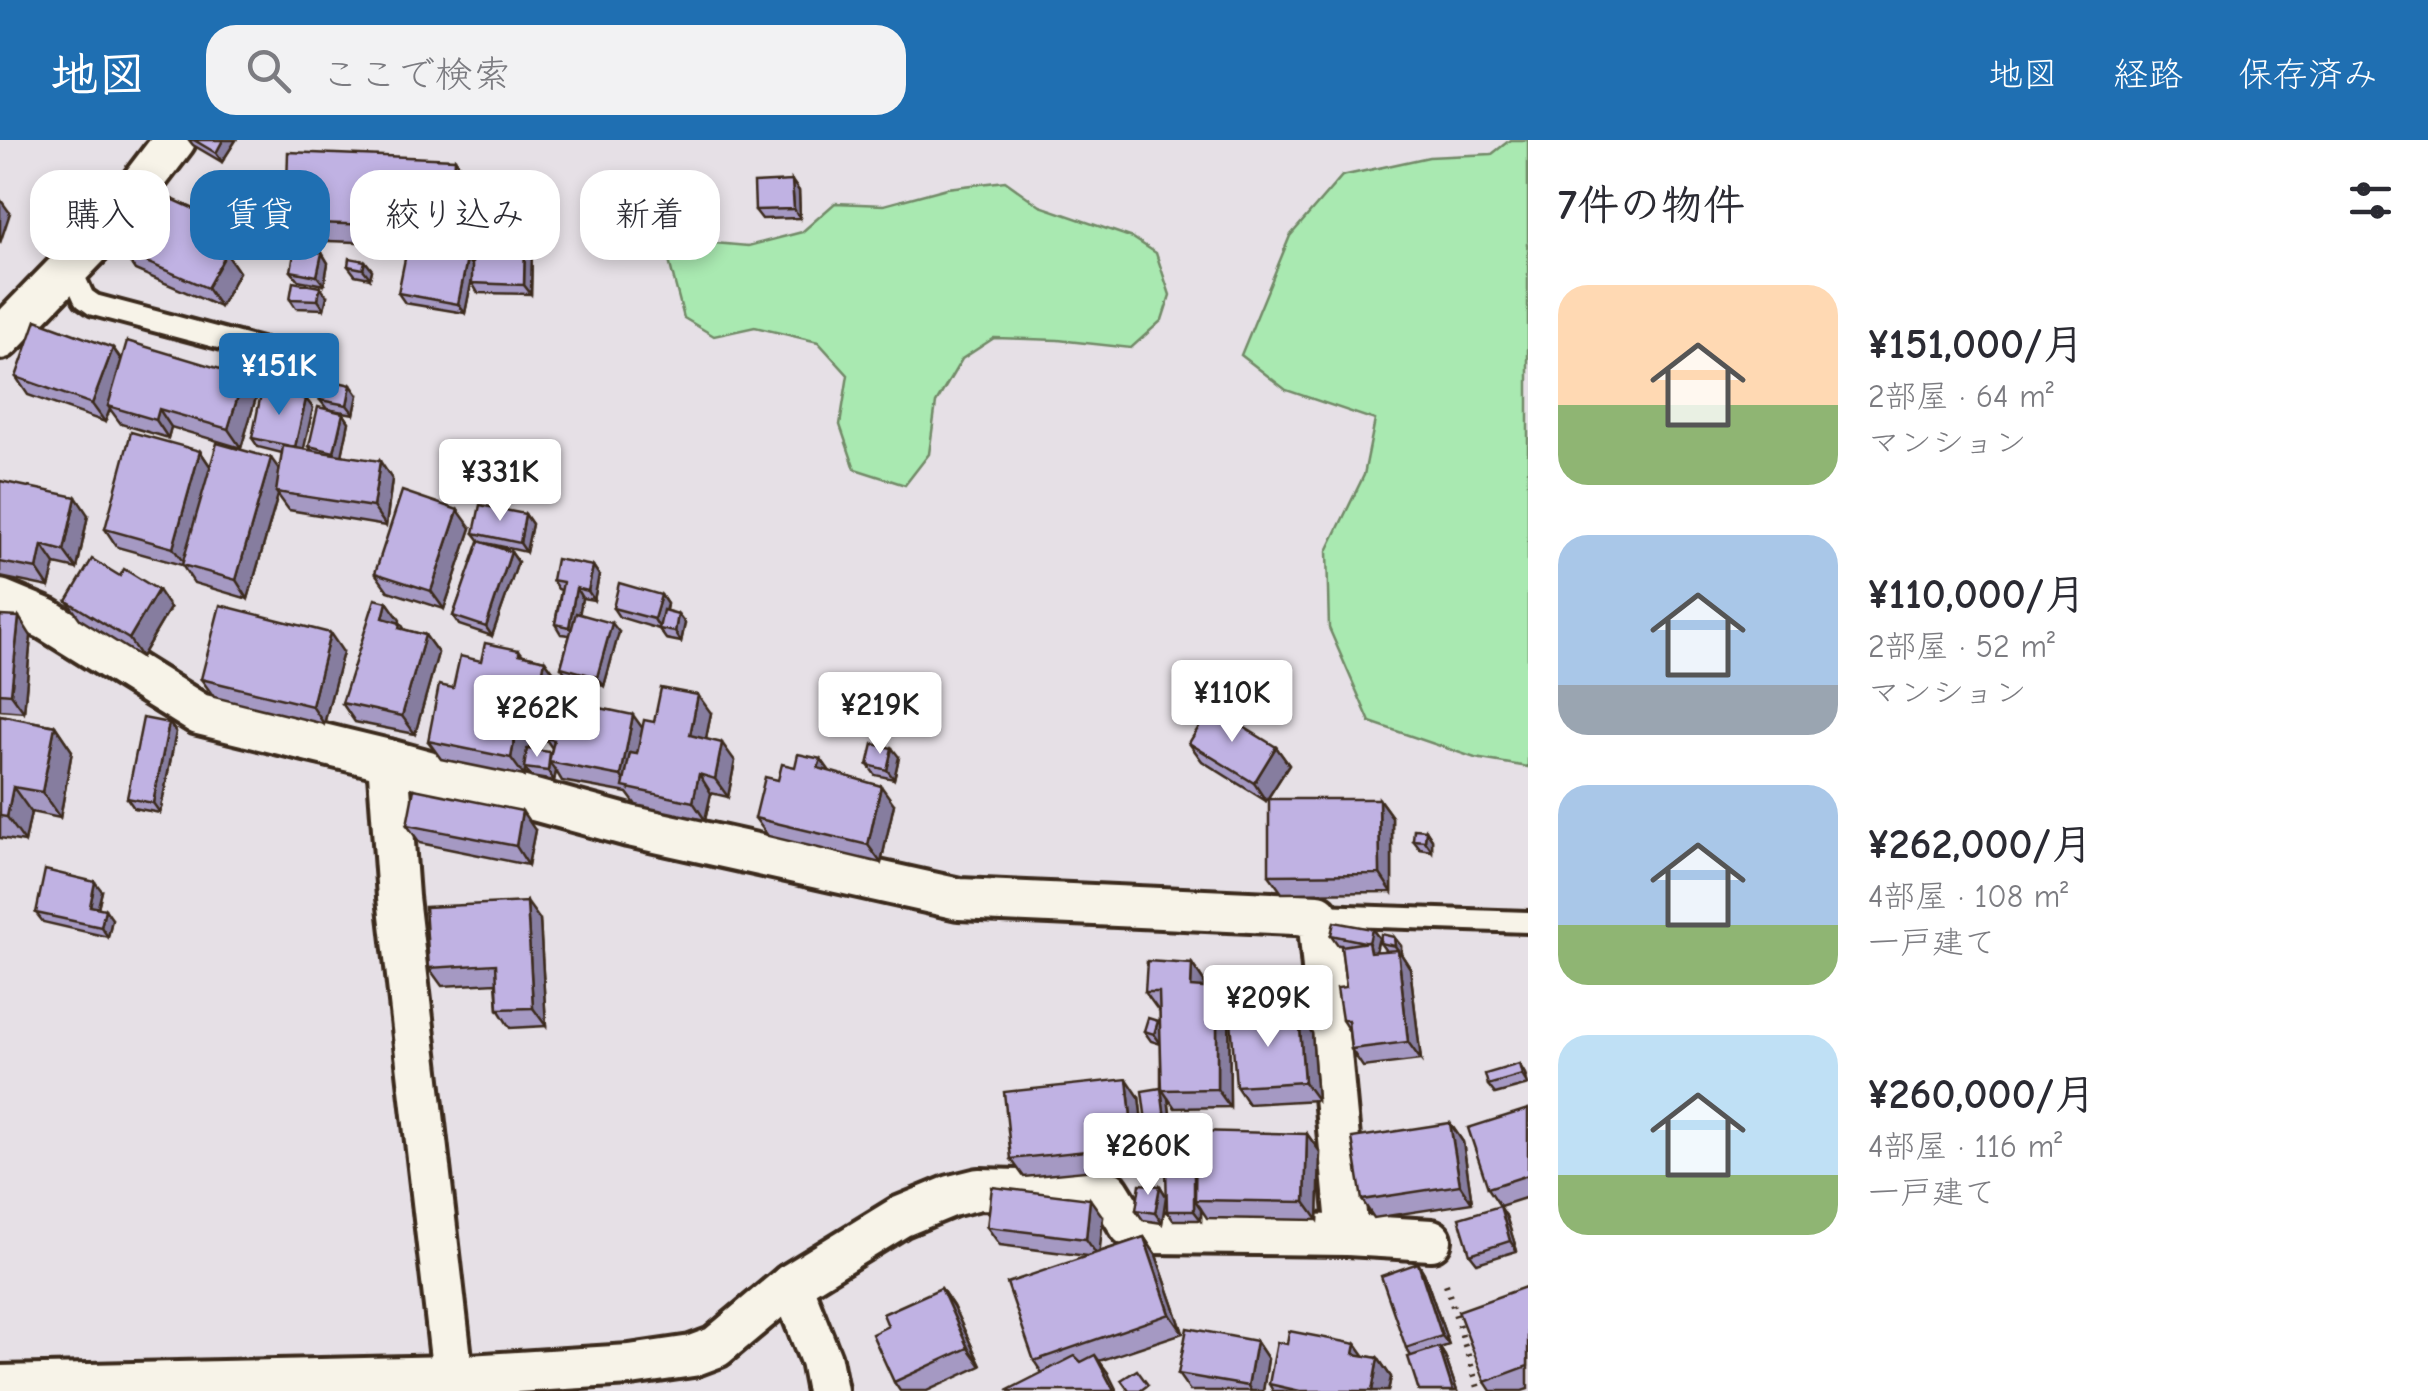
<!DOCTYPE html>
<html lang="ja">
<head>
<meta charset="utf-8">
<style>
  :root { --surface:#fff; --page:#f2f2f3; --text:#2b2b33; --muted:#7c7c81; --accent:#1f6fb2 }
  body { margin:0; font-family:"Comic Neue","Klee One",sans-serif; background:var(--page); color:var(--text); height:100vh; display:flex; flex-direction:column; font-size:38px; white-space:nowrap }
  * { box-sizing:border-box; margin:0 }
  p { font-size:32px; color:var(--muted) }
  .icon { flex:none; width:55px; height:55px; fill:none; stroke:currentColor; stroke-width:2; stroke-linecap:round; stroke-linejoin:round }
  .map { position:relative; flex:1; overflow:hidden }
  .panel { display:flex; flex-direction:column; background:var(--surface); width:900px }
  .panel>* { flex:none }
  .guide { position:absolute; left:30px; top:30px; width:950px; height:90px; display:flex; gap:20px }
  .price { position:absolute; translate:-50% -85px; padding:0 22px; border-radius:10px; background:#fff; color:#222; font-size:32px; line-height:65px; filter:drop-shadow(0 2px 5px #0008) }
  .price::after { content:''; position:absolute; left:50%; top:60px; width:30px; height:22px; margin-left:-15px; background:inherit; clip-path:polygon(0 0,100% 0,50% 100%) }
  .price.active { background:var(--accent); color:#fff }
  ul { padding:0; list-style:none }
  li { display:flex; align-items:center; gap:30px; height:250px; padding:0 30px }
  li span { display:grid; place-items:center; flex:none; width:280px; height:200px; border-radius:30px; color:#555 }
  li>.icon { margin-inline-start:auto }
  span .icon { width:120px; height:120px; fill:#fffc; stroke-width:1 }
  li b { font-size:42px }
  h2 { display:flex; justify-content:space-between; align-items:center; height:120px; padding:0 30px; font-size:42px }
  .tag { padding:0 35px; border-radius:30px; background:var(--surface); box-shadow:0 5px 15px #0003; font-size:35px; line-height:90px }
  .tag.active { background:var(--accent); color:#fff }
  header { display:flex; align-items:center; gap:60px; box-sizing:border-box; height:140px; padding:0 50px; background:var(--accent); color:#fff }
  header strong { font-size:48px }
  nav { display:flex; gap:55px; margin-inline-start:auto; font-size:35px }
  .search { width:700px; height:90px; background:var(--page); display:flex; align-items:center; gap:25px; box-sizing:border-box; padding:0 35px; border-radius:30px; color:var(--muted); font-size:38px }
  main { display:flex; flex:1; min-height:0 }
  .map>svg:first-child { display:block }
</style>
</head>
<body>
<header>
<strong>地図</strong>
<div class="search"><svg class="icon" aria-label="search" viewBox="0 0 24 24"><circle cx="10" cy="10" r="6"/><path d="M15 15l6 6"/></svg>ここで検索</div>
<nav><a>地図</a><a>経路</a><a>保存済み</a></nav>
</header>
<main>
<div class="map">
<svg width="1528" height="1251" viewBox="0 0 1528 1251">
  <rect width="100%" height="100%" fill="#e6e0e6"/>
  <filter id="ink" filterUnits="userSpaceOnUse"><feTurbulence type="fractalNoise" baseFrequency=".01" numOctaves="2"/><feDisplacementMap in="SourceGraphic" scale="20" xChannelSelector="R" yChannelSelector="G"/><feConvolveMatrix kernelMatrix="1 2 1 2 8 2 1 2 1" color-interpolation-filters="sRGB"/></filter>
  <g filter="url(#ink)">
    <g fill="#a9e9b1" stroke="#728a68" stroke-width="2.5">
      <polygon points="1510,0 1528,0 1528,627 1475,618 1370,582 1329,488 1327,411 1364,335 1375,280 1286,250 1241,215 1290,96 1342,36 1429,17 1492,14"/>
      <polygon points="1005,41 1040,66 1133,98 1156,113 1170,155 1162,180 1131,208 1058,200 994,198 962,219 936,263 929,314 905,345 855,329 840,285 848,235 818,202 755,187 714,196 684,178 668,117 703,102 748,106 802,92 835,63 884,65 947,48"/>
    </g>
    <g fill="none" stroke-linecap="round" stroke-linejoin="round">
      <defs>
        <g id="lane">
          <polyline points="70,127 84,158 94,165 317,224"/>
          <polyline points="1318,775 1528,782"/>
        </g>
        <g id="street">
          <polyline points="0,199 107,89 175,0"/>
          <polyline points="0,460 46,479 199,574 388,620"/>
          <polyline points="791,1144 821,1220 827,1251"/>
          <polyline points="0,1246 453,1236 630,1225 692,1216 716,1207 791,1144 900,1077 951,1056 979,1049 1109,1052 1130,1086 1148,1093 1348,1095 1431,1100"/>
          <polyline points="449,1251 453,1236 398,757 388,620 629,686 959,759 1318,775 1348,1095"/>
        </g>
      </defs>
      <use href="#lane" stroke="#3b2a1e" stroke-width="28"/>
      <use href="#street" stroke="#3b2a1e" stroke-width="48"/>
      <polyline stroke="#3b2a1e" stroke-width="6" stroke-dasharray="2.5 8" stroke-linecap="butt" points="1446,1144 1479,1251"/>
      <use href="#lane" stroke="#f7f3e8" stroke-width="20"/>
      <use href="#street" stroke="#f7f3e8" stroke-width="40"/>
    </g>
    <g fill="#a599c3" stroke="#3b2a1e" stroke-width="2.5" fill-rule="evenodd">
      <polygon points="189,0 236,0 222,22 193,5"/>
      <polygon points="455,19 467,37 466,76 446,75 445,105 298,100 286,82"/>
      <polygon points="792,41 799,51 800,78 762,79 755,70"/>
      <polygon points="234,99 228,116 239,132 220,167 135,130 123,112"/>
      <polygon points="532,109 531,154 478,153 472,143 472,137 465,173 405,163 398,153 472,127"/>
      <polygon points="322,113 328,123 324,145 298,140 291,131"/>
      <polygon points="365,121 372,130 370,138 355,135 348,126"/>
      <polygon points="327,156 324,169 296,168 290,159"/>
      <polygon points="113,208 122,220 257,254 241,308 171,287 168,298 121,284 110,269 105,282 28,255 16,237"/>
      <polygon points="358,255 354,274 327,269 320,260"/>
      <polygon points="306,259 313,268 303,309 312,311 309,306 343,273 349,282 342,315 392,339 386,386 289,370 278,355 248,459 194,443 182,425 117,407 105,389 200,311 210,326 280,330 282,313 258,307 252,298"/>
      <polygon points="0,341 88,375 77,429 55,424 49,447 0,437"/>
      <polygon points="525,374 532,384 526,412 486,403 511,412 518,422 492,496 459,485 453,476 480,401 474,393"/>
      <polygon points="471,388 444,469 388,451 375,433"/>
      <polygon points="593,426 599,435 594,460 582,458 579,474 619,492 604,546 568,537 561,527 570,495 561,494 555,484 561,450 558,449 552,440"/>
      <polygon points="661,455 667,464 666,471 678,474 685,483 681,502 666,499 659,489 619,477 613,468"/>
      <polygon points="67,461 170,468 141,517 80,479"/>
      <polygon points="387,462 405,490 425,495 438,513 415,594 355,582 342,563"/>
      <polygon points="0,476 31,496 24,572 0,570"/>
      <path d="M519 510 523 515 545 520 558 538 554 558 642 588 654 582 711 573 706 599 735 621 728 657 711 653 705 680 636 665 627 653 562 641 556 631 554 641 531 637 525 629 524 636 441 619 428 601 453 548ZM537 566 551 569 545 598 552 608 551 613 529 609Z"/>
      <polygon points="343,512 324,584 214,557 201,539"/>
      <polygon points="0,575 55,586 72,611 60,678 31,672 25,702 0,698"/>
      <polygon points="169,583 176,592 160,673 134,668 127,658"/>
      <polygon points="1189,603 1276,607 1289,625 1266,661 1202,621"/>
      <polygon points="899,617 894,639 875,635 868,625"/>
      <polygon points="821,619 829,631 894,664 881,723 768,696 755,678 795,627"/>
      <polygon points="1379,659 1392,677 1392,752 1282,753 1269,735"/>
      <polygon points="407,685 535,690 528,725 420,703"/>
      <polygon points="1426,690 1432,699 1432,711 1420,709 1413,700"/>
      <polygon points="102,751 98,768 112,779 108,797 43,782 36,773"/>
      <polygon points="540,780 546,886 510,888 498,869 496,843 442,846 429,828"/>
      <polygon points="1372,789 1379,798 1376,812 1386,811 1380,803 1394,797 1401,806 1401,814 1410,828 1421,920 1363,927 1351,909 1349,891 1342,880 1346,847 1341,805 1338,805 1331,795"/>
      <polygon points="1192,824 1204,842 1204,848 1229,867 1230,967 1175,968 1168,958 1173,997 1154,998 1147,989 1161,948 1161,904 1151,901 1144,891 1158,881 1160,884 1160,870 1158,870 1145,852"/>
      <polygon points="1299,875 1312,893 1317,960 1248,964 1236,946"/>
      <polygon points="1519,924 1525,934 1528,945 1495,954 1488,945"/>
      <polygon points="1139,957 1147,1025 1024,1037 1011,1019"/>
      <polygon points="1528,969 1528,1057 1500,1066 1488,1048"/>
      <polygon points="1450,983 1463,1002 1472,1063 1374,1078 1362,1060"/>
      <polygon points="1307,994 1320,1012 1318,1080 1207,1078 1201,1069 1201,1080 1173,1080 1167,1071"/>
      <polygon points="1160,1046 1166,1056 1162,1083 1143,1080 1136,1070"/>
      <polygon points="1506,1076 1517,1111 1477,1123 1470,1114"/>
      <polygon points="1103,1077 1099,1112 1144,1097 1156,1115 1183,1193 1099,1221 1108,1233 1042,1233 1034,1221 1087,1116 1000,1105 987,1087"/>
      <polygon points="1418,1123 1424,1133 1449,1205 1440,1208 1445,1216 1457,1251 1419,1251 1411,1216 1406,1208"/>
      <polygon points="1528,1146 1528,1249 1522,1251 1491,1251 1485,1242"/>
      <polygon points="941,1148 953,1166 981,1226 927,1251 900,1251 894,1242 888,1186"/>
      <polygon points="1256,1201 1268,1219 1263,1251 1190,1251 1178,1234"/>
      <polygon points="1287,1204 1356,1204 1364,1216 1378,1218 1391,1237 1388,1251 1273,1251 1269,1244"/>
    </g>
    <g fill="#867d9f" stroke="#3b2a1e" stroke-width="2.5">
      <polygon points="223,0 236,0 222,22 216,13"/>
      <polygon points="455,19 467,37 466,76 453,57"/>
      <polygon points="792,41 799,51 800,78 794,69"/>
      <polygon points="433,57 446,75 445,105 432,87"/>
      <polygon points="0,59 10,73 0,103"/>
      <polygon points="221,81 234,99 228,116 239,132 220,167 207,148 211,109"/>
      <polygon points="525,100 532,109 531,154 524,145"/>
      <polygon points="322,113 328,123 324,145 317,136"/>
      <polygon points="467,119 474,129 465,173 458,164"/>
      <polygon points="365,121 372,130 370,138 363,129"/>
      <polygon points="320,147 327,156 324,169 318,160"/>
      <polygon points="113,208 125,226 108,266 110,269 105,282 92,264"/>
      <polygon points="244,236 257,254 241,308 228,289"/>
      <polygon points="351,245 358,255 354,274 347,265"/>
      <polygon points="306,259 313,268 302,317 295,307"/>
      <polygon points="159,269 171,287 168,298 156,280"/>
      <polygon points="343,273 349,282 341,321 334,312"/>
      <polygon points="200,311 212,329 186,426 173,408"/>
      <polygon points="271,318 284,336 276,352 278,355 248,459 236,440"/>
      <polygon points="380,321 392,339 386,386 373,367"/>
      <polygon points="76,357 88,375 77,429 64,411"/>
      <polygon points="458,370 471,388 444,469 431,451"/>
      <polygon points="525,374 532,384 526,412 520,403"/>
      <polygon points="42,405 55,424 49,447 37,429"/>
      <polygon points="511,412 518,422 492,496 486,487"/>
      <polygon points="593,426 599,435 594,460 588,451"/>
      <polygon points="576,448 582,458 576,496 569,487"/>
      <polygon points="158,450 170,468 141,517 129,499"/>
      <polygon points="661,455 667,464 660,489 654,479"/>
      <polygon points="387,462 400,480 396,496 383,478"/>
      <polygon points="678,474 685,483 681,502 675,492"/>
      <polygon points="19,477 31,496 24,572 11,554"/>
      <polygon points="612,483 619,492 604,546 597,537"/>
      <polygon points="330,493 343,512 324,584 312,566"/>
      <polygon points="425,495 438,513 415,594 402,576"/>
      <polygon points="545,520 558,538 552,569 539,551"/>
      <polygon points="524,548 537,566 524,636 511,618"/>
      <polygon points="698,555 711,573 703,614 690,595"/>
      <polygon points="633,575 646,593 629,649 621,636"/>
      <polygon points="169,583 176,592 160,673 153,663"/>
      <polygon points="55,586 72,611 60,678 42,652"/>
      <polygon points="722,603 735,621 728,657 715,639"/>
      <polygon points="1276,607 1289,625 1266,661 1254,643"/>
      <polygon points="892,608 899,617 894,639 887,630"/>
      <polygon points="550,612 549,622 556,631 554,641 548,631"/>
      <polygon points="821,619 834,637 818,628"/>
      <polygon points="699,634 711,653 705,680 693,662"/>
      <polygon points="881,646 894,664 881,723 868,705"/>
      <polygon points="13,647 31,672 25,702 7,677"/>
      <polygon points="1379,659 1392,677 1392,752 1380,734"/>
      <polygon points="522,671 535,690 528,725 516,706"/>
      <polygon points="1426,690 1432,699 1432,711 1425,701"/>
      <polygon points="95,742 102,751 96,775 90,766"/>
      <polygon points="527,762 540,780 546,886 533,868"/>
      <polygon points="105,769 112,779 108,797 101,787"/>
      <polygon points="1372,789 1379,798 1375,812 1370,812 1368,802"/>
      <polygon points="1394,797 1401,806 1401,814 1410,828 1421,920 1408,902 1398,810 1395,806"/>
      <polygon points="1192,824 1204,842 1204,865 1191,847"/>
      <polygon points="1217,849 1229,867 1230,967 1217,949"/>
      <polygon points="1299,875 1312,893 1317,960 1304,942"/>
      <polygon points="1158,881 1164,890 1161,904 1154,894"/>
      <polygon points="1519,924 1525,934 1528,945 1522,935"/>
      <polygon points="1127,939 1139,957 1147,1025 1134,1006"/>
      <polygon points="1161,948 1168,958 1173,997 1166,987"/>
      <polygon points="1450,983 1463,1002 1472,1063 1460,1045"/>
      <polygon points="1307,994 1320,1012 1318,1080 1305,1062"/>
      <polygon points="1194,1027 1195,1060 1201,1069 1201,1080 1194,1071"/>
      <polygon points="1160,1046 1166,1056 1162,1083 1155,1073"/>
      <polygon points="1090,1059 1103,1077 1099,1118 1086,1099"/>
      <polygon points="1500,1066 1506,1076 1517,1111 1510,1101"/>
      <polygon points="1144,1097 1156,1115 1183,1193 1170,1174"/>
      <polygon points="1418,1123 1424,1133 1449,1205 1442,1196"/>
      <polygon points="941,1148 953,1166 981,1226 968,1208"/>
      <polygon points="1256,1201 1268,1219 1263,1251 1251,1251 1248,1246"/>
      <polygon points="1356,1204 1369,1222 1354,1214"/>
      <polygon points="1439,1207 1445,1216 1457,1251 1453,1251"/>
      <polygon points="1095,1215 1108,1233 1117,1251 1114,1251"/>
      <polygon points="1378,1218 1391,1237 1388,1251 1372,1251"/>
    </g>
    <g fill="#c0b2e3" stroke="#3b2a1e" stroke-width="2.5">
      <polygon points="194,0 223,0 216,13"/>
      <polygon points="288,12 455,19 453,57 433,57 432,87 286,82"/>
      <polygon points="792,41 794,69 755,70 754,43"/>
      <polygon points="152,50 221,81 211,109 226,114 207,148 123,112"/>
      <polygon points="472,99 525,100 524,145 472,143"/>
      <polygon points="295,108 322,113 317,136 291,131"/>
      <polygon points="407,109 467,119 458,164 398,153"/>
      <polygon points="349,118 365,121 363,129 348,126"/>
      <polygon points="293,142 320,147 318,160 290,159"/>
      <polygon points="36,180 113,208 92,264 16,237"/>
      <polygon points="127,201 244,236 228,289 159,269 156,280 108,266"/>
      <polygon points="325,239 351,245 347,265 320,260"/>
      <polygon points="262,249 306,259 295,307 252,298"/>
      <polygon points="318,267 343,273 334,312 309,306"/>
      <polygon points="131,292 200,311 173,408 105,389"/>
      <polygon points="217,303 271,318 236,440 182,425"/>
      <polygon points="283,306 380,321 373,367 276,352"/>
      <polygon points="0,341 76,357 64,411 42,405 37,429 0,422"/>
      <polygon points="402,351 458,370 431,451 375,433"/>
      <polygon points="480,365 525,374 520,403 474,393"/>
      <polygon points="479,401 511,412 486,487 453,476"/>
      <polygon points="92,419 120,436 124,429 158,450 129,499 67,461"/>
      <polygon points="556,419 593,426 588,451 576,448 569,487 555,484 563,442 552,440"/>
      <polygon points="619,443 661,455 654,479 613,468"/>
      <polygon points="375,459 387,462 383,478 400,483 399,488 425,495 402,576 342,563"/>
      <polygon points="220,465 330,493 312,566 201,539"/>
      <polygon points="663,470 678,474 675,492 659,489"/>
      <polygon points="576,473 612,483 597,537 561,527"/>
      <polygon points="0,476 19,477 11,554 0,553"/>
      <polygon points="485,503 519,510 519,514 545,520 539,551 524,548 511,618 428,601 439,545 453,548 460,516 481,521"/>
      <polygon points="661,548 698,555 690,595 722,603 715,639 699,634 693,662 623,647 630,613 637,614 644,580 654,582"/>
      <polygon points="553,558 633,575 621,636 549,622 554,600 545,598"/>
      <polygon points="1211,567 1276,607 1254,643 1189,603"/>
      <polygon points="0,575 55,586 42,652 13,647 7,677 0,676"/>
      <polygon points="143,578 169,583 153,663 127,658"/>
      <polygon points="873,604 892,608 887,630 868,625"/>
      <polygon points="527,609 550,612 548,631 524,628"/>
      <polygon points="798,614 821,619 818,628 881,646 868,705 755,678 765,637 778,640 782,624 795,627"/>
      <polygon points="414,649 522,671 516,706 407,685"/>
      <polygon points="1269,659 1379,659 1380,734 1269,735"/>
      <polygon points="1414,689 1426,690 1425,701 1413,700"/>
      <polygon points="45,730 95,742 90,766 105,769 101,787 36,773"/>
      <polygon points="527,762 533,868 498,869 496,824 429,828 425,767"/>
      <polygon points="1334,782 1372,789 1369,803 1331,795"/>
      <polygon points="1381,794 1394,797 1395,806 1380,803"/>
      <polygon points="1368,802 1370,812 1398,810 1408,902 1351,909 1348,880 1342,880 1337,848 1346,847 1341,806"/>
      <polygon points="1147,821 1192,824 1191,847 1217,849 1217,949 1162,950 1159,852 1145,852"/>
      <polygon points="1299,875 1304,942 1236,946 1231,879"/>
      <polygon points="1148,878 1158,881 1154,894 1144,891"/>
      <polygon points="1519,924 1522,935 1488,945 1485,934"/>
      <polygon points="1127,939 1134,1006 1011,1019 1004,952"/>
      <polygon points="1161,948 1166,987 1147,989 1142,951"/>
      <polygon points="1528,969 1528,1035 1488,1048 1468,988"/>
      <polygon points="1450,983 1460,1045 1362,1060 1352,998"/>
      <polygon points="1196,991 1307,994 1305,1062 1195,1060"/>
      <polygon points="1166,1026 1194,1027 1194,1071 1167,1071"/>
      <polygon points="1140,1044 1160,1046 1155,1073 1136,1070"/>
      <polygon points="992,1047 1090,1059 1086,1099 987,1087"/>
      <polygon points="1500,1066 1510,1101 1470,1114 1459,1078"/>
      <polygon points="1144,1097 1170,1174 1034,1221 1007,1143"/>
      <polygon points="1418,1123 1442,1196 1406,1208 1381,1136"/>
      <polygon points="1528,1146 1528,1226 1485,1242 1458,1171"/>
      <polygon points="941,1148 968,1208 894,1242 872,1194 888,1186 883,1174"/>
      <polygon points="1187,1188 1256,1201 1248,1246 1178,1234"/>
      <polygon points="1289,1191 1356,1204 1354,1214 1378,1218 1372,1251 1300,1251 1269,1244 1277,1202 1287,1204"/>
      <polygon points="1439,1207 1453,1251 1419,1251 1408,1217"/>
      <polygon points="1095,1215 1114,1251 1009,1251 1008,1250 1075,1216 1081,1222"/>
      <polygon points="1137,1230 1148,1245 1140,1251 1129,1251 1121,1240"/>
    </g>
  </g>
</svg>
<b class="price active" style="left:279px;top:278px">¥151K</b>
<b class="price" style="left:500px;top:384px">¥331K</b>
<b class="price" style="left:1232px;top:605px">¥110K</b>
<b class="price" style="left:880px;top:617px">¥219K</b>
<b class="price" style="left:537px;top:620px">¥262K</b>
<b class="price" style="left:1268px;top:910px">¥209K</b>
<b class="price" style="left:1148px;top:1058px">¥260K</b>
<div class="guide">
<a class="tag">購入</a>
<a class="tag active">賃貸</a>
<a class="tag">絞り込み</a>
<a class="tag">新着</a>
</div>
</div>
<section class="panel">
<h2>7件の物件<svg class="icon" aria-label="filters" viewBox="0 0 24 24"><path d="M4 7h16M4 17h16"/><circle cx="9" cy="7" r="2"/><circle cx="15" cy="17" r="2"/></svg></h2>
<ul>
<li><span style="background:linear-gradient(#ffd9b3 60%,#8fb573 0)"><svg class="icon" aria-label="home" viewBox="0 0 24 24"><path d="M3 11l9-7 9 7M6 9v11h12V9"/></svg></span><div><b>¥151,000/月</b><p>2部屋 · 64 m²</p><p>マンション</p></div></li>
<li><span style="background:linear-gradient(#a9c7e8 75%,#9aa5b1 0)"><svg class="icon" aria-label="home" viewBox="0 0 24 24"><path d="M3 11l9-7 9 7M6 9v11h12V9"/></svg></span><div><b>¥110,000/月</b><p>2部屋 · 52 m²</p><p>マンション</p></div></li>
<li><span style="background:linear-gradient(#a9c7e8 70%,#8fb573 0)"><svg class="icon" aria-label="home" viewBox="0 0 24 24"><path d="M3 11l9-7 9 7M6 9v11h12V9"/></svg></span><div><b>¥262,000/月</b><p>4部屋 · 108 m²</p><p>一戸建て</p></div></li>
<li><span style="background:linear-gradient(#bfe0f5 70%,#8fb573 0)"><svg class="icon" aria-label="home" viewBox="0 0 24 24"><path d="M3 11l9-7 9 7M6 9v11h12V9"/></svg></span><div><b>¥260,000/月</b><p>4部屋 · 116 m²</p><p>一戸建て</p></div></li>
</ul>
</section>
</main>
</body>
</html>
